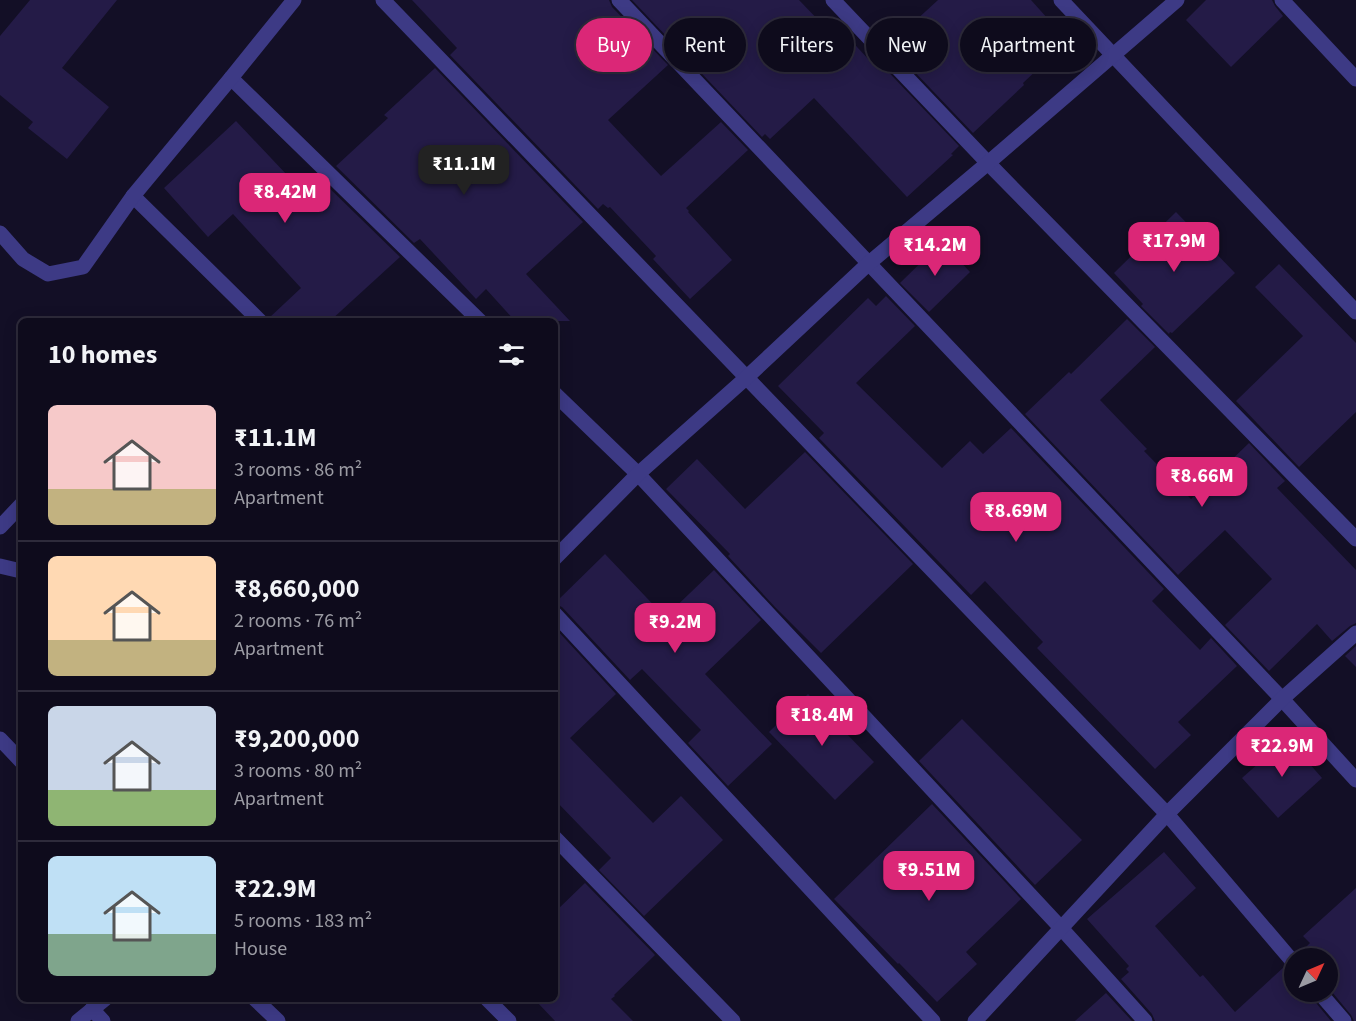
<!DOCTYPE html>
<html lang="en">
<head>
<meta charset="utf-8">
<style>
  :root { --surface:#0e0b1c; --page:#1c1929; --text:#f1f3f6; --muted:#9b9ba3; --line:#2e2b3b; --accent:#db2777 }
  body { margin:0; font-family:"Source Sans 3",sans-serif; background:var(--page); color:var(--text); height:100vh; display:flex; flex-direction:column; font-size:22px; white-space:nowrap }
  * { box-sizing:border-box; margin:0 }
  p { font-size:20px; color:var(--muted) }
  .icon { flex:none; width:33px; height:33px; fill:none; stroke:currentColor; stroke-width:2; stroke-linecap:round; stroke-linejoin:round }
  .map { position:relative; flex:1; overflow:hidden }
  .sheet { position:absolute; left:18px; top:318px; width:540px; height:684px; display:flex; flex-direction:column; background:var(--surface); border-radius:9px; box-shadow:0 3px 15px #0003,0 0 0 2px var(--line) }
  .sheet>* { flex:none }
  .banner { position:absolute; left:576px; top:18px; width:570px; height:54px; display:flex; gap:12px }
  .needle { width:39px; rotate:46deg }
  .fabs { position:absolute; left:1284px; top:948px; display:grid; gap:12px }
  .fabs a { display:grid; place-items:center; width:54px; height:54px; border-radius:50%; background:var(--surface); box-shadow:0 3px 15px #0003,0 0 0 2px var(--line); font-size:30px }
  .price { position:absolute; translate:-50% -51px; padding:0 14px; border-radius:12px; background:var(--accent); color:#fff; font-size:20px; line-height:39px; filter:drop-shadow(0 2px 3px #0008) }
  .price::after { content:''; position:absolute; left:50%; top:36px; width:18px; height:14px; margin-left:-9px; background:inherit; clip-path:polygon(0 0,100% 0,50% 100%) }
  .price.selected { background:#222; color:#fff }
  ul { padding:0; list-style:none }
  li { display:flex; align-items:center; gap:18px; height:150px; padding:0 30px }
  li+li { border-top:2px solid var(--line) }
  li span { display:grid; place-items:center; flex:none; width:168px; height:120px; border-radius:9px; color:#555 }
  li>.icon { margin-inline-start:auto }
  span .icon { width:72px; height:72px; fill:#fffc; stroke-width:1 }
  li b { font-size:26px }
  h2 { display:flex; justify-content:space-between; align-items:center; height:72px; padding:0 30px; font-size:26px }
  .tag { padding:0 21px; border-radius:27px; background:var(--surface); box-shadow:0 3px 15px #0003,0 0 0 2px var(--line); font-size:21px; line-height:54px }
  .tag.selected { background:var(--accent); color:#fff }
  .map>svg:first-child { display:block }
</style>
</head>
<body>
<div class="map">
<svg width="1356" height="1021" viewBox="0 0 1356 1021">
  <rect width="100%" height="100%" fill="#130f26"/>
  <g fill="#241b47">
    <polygon points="30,0 117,0 62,68 109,107 67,159 28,128 33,122 0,95 0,36"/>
    <polygon points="412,0 609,0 612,7 668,65 608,120 661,176 721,122 748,150 686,208 689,211 688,212 732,260 690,299 653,259 656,256 610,207 608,208 603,204 598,209 450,55 457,48"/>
    <polygon points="632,0 799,0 825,27 832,20 871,62 875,58 959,146 951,154 953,155 907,197 814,98 770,139 765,134 762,137"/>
    <polygon points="938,0 1031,0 1066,39 1038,64 1040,67 1023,83 1024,85 973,133 889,45"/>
    <polygon points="1206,0 1272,0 1275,6 1283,16 1231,67 1186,20"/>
    <polygon points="435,68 583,222 526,274 570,321 515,321 486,289 476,299 420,239 414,243 336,166 388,118 384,115"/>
    <polygon points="236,121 287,175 288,174 306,194 321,180 400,257 330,321 269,321 269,318 301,288 233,214 208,237 164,188"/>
    <polygon points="1176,212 1235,273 1172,333 1170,332 1169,334 1141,306 1143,304 1114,273"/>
    <polygon points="942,242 970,272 929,312 900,283"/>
    <polygon points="1279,264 1356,343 1356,412 1299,467 1236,401 1303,336 1255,287"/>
    <polygon points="886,296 915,326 856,383 942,468 970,441 983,454 1011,428 1164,589 1152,601 1200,650 1211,638 1237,666 1178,722 1191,735 1155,769 1037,648 1043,642 985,581 971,595 819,438 824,433 778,386 868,298 876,306"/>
    <polygon points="1127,319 1155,347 1100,400 1147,449 1144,451 1191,499 1249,443 1285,481 1277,488 1356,570 1356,623 1350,626 1332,641 1317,624 1269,671 1225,625 1272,579 1225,530 1178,575 1025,414 1069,372 1071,374"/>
    <polygon points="805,452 913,564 821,653 775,607 728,556 730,554 666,489 697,459 745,509"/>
    <polygon points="605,554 665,617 714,570 761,620 705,674 772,744 728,786 688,743 701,730 642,669 630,680 562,607 555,604 555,603"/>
    <polygon points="555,628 616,694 570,738 653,823 681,796 723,840 644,916 599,870 611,858 555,800"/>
    <polygon points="1356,646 1356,667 1345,656"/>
    <polygon points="808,694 874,762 835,800 769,732"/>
    <polygon points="962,719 1082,840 1035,885 919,761"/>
    <polygon points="1287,738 1322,778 1278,818 1242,778"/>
    <polygon points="932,804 1021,899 966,952 977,964 937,1002 899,963 898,964 834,899"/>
    <polygon points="1164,852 1196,888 1155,926 1200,977 1203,975 1235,1012 1284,967 1290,972 1294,973 1294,992 1310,992 1312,998 1331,1021 1155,1021 1152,1014 1121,979 1129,972 1126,969 1129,966 1087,919"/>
    <polygon points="585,883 655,955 614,995 615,996 611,999 633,1021 555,1021 538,1003 542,999 555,999 555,912"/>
    <polygon points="1356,888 1356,1021 1354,1021 1351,1015 1328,987 1328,958 1302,958 1299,954 1310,943 1303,936"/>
    <polygon points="1106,993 1132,1021 1075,1021"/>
  </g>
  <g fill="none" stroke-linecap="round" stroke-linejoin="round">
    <g stroke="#3d3a85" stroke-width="15">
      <polyline points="383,0 1167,814 1294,963"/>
      <polyline points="619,0 1282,699 1356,780"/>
      <polyline points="833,0 988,163 1356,539"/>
      <polyline points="1061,0 1356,312"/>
      <polyline points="1282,0 1356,79"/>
      <polyline points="231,78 480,321"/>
      <polyline points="133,196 260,321"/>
      <polyline points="0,233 23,259 48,274 83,267 133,196 231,78 294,0"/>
      <polyline points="555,394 638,474 1062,929 1145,1021"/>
      <polyline points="0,527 21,505"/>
      <polyline points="0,566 21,571"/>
      <polyline points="555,614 933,1021"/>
      <polyline points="0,739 21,761"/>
      <polyline points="555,838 733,1021"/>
      <polyline points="1319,992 1344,1021"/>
      <polyline points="255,999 278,1021"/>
      <polyline points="487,999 509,1021"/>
      <polyline points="92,1009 103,1021"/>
      <polyline points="975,1021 1167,814 1282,699 1356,633"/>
    </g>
    <g stroke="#3d3a85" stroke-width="15">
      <polyline points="555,558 638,474 746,378 868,264 988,163 1177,0"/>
      <polyline points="78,1021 105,999"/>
    </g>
  </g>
</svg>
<div class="fabs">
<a><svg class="needle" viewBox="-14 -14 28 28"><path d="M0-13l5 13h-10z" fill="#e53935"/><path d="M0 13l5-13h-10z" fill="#9b9ba3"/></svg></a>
</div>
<b class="price selected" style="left:464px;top:196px">₹11.1M</b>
<b class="price" style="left:285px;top:224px">₹8.42M</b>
<b class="price" style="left:1174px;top:273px">₹17.9M</b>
<b class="price" style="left:935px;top:277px">₹14.2M</b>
<b class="price" style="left:1202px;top:508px">₹8.66M</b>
<b class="price" style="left:1016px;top:543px">₹8.69M</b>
<b class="price" style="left:675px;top:654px">₹9.2M</b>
<b class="price" style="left:822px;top:747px">₹18.4M</b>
<b class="price" style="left:1282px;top:778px">₹22.9M</b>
<b class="price" style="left:929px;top:902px">₹9.51M</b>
<div class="banner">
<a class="tag selected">Buy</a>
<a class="tag">Rent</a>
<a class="tag">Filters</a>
<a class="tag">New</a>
<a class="tag">Apartment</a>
</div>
<section class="sheet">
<h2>10 homes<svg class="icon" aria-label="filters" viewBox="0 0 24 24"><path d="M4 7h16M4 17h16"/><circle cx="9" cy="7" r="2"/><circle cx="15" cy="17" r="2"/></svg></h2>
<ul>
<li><span style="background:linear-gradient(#f6c9c9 70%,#c2b280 0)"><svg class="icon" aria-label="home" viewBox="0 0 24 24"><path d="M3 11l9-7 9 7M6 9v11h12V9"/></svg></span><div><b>₹11.1M</b><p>3 rooms · 86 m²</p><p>Apartment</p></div></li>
<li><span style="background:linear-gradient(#ffd9b3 70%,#c2b280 0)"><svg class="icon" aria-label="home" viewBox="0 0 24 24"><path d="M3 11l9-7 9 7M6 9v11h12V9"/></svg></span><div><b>₹8,660,000</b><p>2 rooms · 76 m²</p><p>Apartment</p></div></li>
<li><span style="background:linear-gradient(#c9d6e8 70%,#8fb573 0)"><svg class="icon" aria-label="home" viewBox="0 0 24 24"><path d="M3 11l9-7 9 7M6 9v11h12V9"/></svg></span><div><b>₹9,200,000</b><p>3 rooms · 80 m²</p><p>Apartment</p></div></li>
<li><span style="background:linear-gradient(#bfe0f5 65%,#7fa58c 0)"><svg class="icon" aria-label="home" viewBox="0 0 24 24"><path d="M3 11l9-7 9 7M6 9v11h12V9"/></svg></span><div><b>₹22.9M</b><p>5 rooms · 183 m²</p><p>House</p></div></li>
</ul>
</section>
</div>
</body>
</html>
